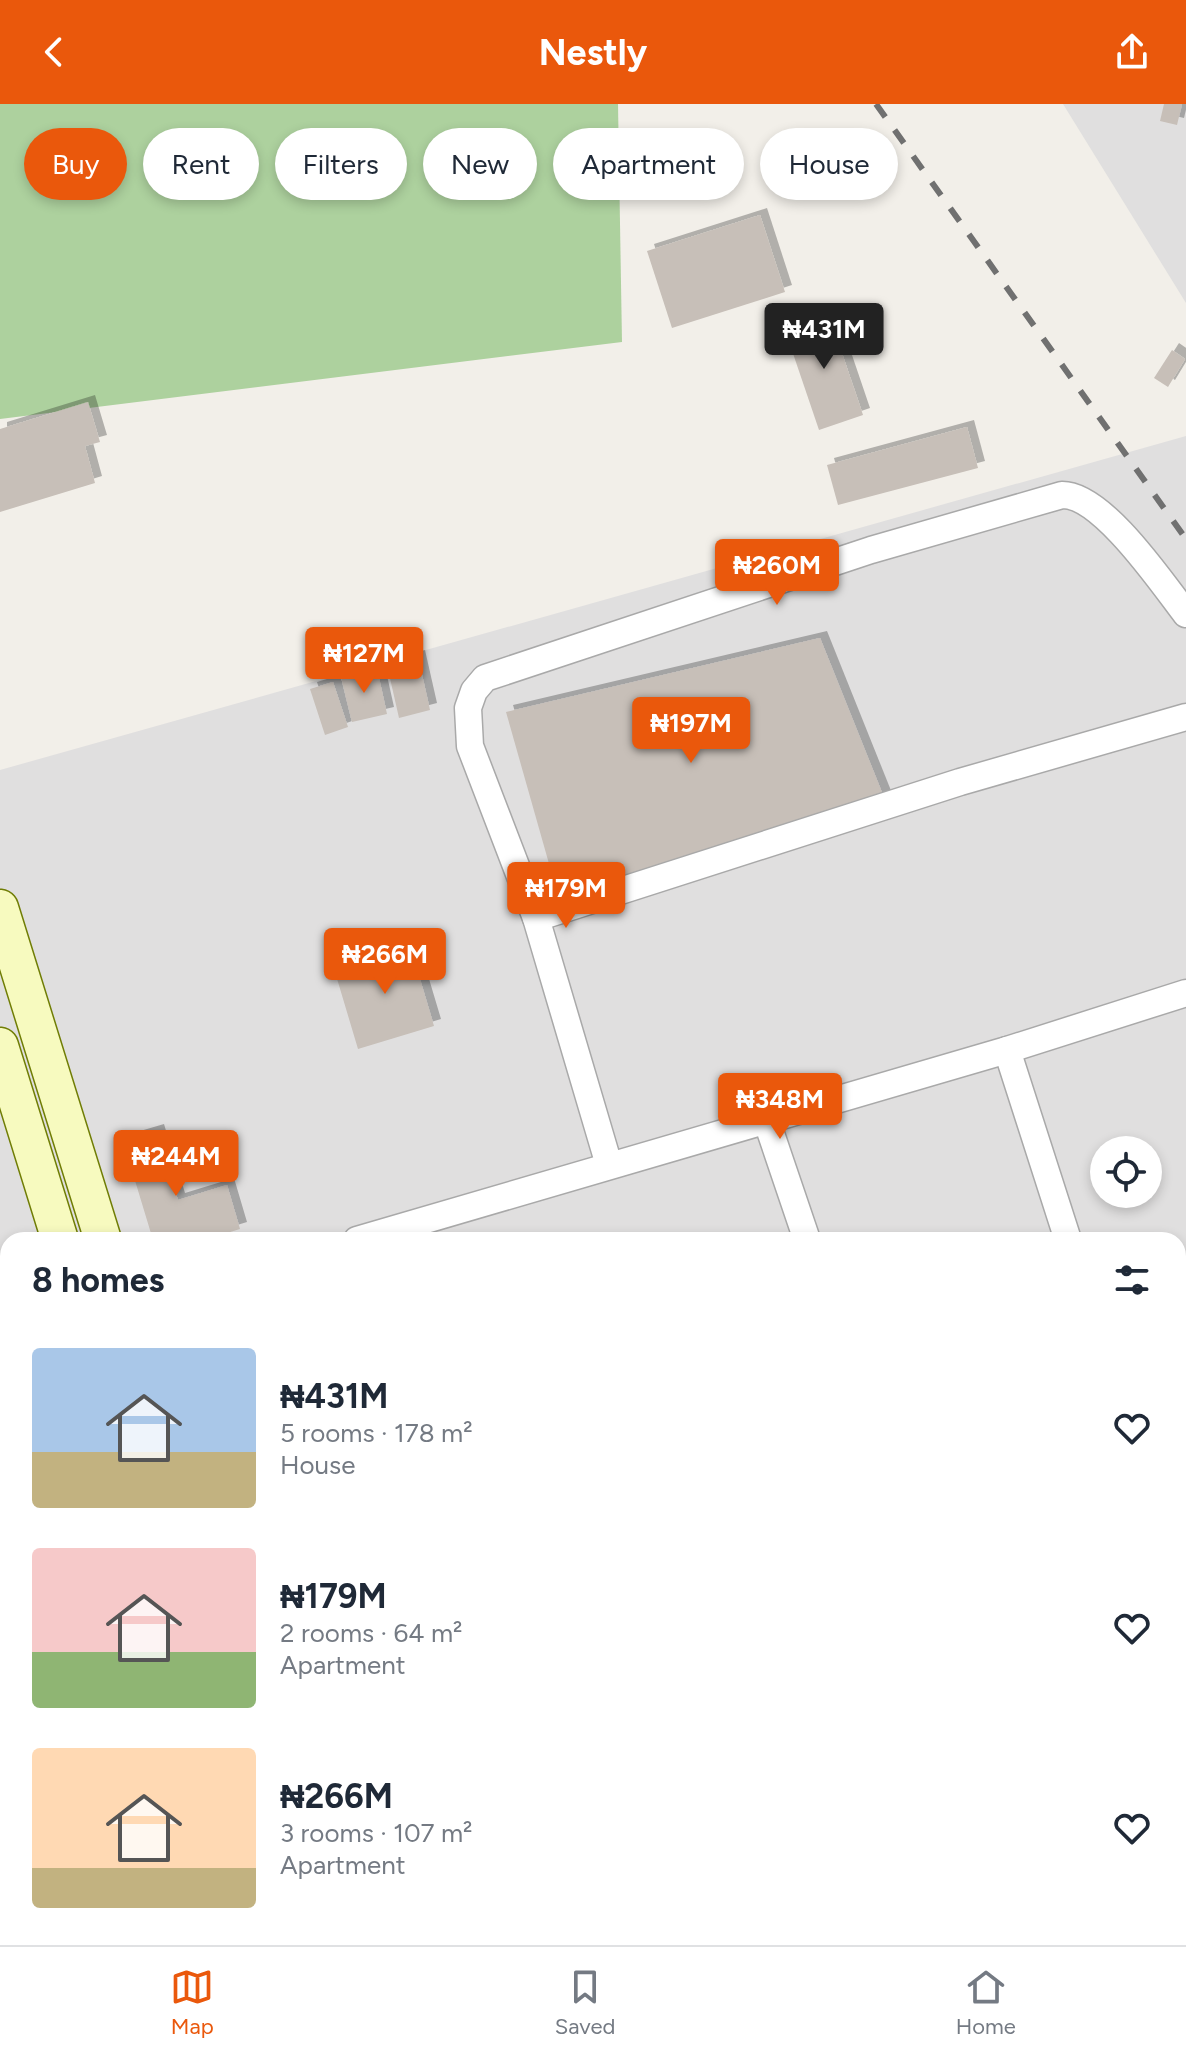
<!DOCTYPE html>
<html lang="en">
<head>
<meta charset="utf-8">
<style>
  :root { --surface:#fff; --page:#f2f2f3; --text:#1f2937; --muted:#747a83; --line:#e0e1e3; --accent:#ea580c }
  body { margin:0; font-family:Figtree,sans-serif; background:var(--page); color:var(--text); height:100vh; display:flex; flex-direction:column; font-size:30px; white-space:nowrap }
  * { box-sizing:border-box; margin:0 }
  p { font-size:26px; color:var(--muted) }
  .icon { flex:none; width:44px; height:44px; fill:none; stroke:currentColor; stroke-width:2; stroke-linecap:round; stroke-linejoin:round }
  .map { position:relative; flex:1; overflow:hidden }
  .details { position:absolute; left:0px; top:1128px; width:1186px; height:714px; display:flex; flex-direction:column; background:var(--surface); border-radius:24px 24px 0 0; box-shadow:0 4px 12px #0003 }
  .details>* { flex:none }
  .hud { position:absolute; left:24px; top:24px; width:1138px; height:72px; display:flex; gap:16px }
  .controls { position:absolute; left:1090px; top:1032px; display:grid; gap:16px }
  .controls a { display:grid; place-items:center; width:72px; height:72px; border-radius:50%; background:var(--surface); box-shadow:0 4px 12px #0003; font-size:40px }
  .price { position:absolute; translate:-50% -68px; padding:0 18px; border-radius:8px; background:var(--accent); color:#fff; font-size:26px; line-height:52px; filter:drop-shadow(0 2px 4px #0008) }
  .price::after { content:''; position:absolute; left:50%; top:48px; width:24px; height:18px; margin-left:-12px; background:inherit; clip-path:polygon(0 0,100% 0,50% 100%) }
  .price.current { background:#222; color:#fff }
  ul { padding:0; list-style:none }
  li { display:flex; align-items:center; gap:24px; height:200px; padding:0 32px }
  li span { display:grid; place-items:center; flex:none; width:224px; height:160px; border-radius:8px; color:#555 }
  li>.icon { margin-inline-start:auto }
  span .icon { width:96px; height:96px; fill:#fffc; stroke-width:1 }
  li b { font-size:34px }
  h2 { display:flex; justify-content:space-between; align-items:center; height:96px; padding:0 32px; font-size:34px }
  .pill { padding:0 28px; border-radius:36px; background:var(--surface); box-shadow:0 4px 12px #0003; font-size:28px; line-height:72px }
  .pill.current { background:var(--accent); color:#fff }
  header { display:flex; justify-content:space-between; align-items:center; height:104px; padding:0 32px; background:var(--accent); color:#fff; font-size:36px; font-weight:700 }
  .dock { display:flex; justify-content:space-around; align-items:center; height:112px; border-top:2px solid var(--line); background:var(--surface); font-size:22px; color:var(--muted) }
  .dock a { display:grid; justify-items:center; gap:4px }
  .dock .current { color:var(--accent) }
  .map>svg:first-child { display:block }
</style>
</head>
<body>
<header><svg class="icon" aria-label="back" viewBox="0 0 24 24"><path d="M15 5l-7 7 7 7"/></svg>Nestly<svg class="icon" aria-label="share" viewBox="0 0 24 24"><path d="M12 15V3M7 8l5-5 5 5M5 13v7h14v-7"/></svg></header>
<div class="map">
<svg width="1186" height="1841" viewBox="0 0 1186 1841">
  <defs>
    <filter id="shadow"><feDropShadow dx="7" dy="-7" stdDeviation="0" flood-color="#0004"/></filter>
  </defs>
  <rect width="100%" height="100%" fill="#f2efe9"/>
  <g fill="#e0dfdf" fill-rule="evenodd">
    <polygon points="1063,0 1186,0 1186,199"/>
    <path d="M1186 332V1689L1178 1718V1136H8V1834H1142L1141 1841H0V666ZM1104 1046H1148V1090H1104Z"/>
  </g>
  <polygon fill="#add19e" points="0,0 618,0 622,238 0,315"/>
  <g fill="#c7bfb8" filter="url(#shadow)">
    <polygon points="1164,0 1182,0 1177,21 1160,17"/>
    <polygon points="760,111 785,188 672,224 647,147"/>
    <polygon points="828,208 863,311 819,326 784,223"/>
    <polygon points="1172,246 1185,255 1168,283 1154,274"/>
    <polygon points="88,298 100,338 85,342 95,379 0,408 0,325"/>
    <polygon points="967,323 978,364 838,401 827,361"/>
    <polygon points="820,534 887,701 559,795 506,608"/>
    <polygon points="418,553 430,606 399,614 387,561"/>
    <polygon points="377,565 387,610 352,618 341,573"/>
    <polygon points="333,578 348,623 325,631 310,585"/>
    <polygon points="408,835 434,922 358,945 335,868 366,859 365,848"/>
    <polygon points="157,1027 178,1096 227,1081 240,1125 204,1136 153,1136 123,1037"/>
    <polygon points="1178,1749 1186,1752 1186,1816 1178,1813"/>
    <polygon points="1178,1819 1186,1822 1186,1841 1137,1841 1139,1834 1178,1834"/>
  </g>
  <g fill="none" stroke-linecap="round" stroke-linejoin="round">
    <defs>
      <g id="street">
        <polyline points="536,814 960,678 1186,613"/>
        <polyline points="1007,946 1068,1136"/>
        <polyline points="766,1015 807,1136"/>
        <path d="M609 1061 536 814 470 642 468 604 474 587 485 574 871 446 1062 391C1102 390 1162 479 1186 510"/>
        <polyline points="357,1136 1007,946 1186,889"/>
        <polyline points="0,1280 8,1278"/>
        <polyline points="0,1434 8,1490"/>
        <polyline points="1178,1505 1186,1539"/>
        <polyline points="1178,1641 1186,1629"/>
        <polyline points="63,1834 64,1841"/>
        <polyline points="839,1834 841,1841"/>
        <polyline points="611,1841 632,1834"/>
      </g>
      <g id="secondary">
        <polyline points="0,804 103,1136"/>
        <polyline points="0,942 60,1136"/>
        <polyline points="264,1834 266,1841"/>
        <polyline points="309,1834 311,1841"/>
      </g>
    </defs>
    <use href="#street" stroke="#a9a9a9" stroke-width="29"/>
    <use href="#secondary" stroke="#707d05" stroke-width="39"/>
    <use href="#street" stroke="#fff" stroke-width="26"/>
    <use href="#secondary" stroke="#f7fabf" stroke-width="36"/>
    <polyline stroke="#707070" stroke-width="6" stroke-dasharray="16 16" stroke-linecap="butt" points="876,0 1186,435"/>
  </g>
</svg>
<div class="controls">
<a><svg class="icon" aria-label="locate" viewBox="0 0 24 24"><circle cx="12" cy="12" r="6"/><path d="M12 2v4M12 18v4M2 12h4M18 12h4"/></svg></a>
</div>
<b class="price current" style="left:824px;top:267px">₦431M</b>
<b class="price" style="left:777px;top:503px">₦260M</b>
<b class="price" style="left:364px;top:591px">₦127M</b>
<b class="price" style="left:691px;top:661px">₦197M</b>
<b class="price" style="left:566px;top:826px">₦179M</b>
<b class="price" style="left:385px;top:892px">₦266M</b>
<b class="price" style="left:780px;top:1037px">₦348M</b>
<b class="price" style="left:176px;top:1094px">₦244M</b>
<div class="hud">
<a class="pill current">Buy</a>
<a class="pill">Rent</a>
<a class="pill">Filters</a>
<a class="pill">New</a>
<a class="pill">Apartment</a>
<a class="pill">House</a>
</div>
<section class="details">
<h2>8 homes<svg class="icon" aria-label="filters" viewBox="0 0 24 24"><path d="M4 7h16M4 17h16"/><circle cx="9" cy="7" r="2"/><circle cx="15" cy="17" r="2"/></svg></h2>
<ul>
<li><span style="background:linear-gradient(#a9c7e8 65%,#c2b280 0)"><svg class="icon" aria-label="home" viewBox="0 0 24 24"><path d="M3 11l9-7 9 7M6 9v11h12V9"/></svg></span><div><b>₦431M</b><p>5 rooms · 178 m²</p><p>House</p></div><svg class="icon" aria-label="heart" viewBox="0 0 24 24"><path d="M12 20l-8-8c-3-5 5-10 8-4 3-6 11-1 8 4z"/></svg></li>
<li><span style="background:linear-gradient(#f6c9c9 65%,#8fb573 0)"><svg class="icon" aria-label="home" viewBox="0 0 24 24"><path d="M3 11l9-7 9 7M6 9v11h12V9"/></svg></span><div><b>₦179M</b><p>2 rooms · 64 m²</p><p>Apartment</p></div><svg class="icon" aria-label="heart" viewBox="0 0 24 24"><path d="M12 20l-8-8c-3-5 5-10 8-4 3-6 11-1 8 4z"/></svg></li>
<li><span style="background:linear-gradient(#ffd9b3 75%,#c2b280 0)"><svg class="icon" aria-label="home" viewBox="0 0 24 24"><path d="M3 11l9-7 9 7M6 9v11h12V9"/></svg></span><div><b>₦266M</b><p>3 rooms · 107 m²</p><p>Apartment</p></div><svg class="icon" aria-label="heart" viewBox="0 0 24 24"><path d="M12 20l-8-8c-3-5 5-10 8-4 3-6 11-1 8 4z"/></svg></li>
</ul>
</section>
</div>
<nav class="dock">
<a class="current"><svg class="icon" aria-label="map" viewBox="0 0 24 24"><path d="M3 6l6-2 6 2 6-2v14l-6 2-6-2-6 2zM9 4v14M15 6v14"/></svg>Map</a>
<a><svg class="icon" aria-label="saved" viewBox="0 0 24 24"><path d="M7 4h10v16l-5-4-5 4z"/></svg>Saved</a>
<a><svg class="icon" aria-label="home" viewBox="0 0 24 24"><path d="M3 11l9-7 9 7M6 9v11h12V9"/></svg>Home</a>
</nav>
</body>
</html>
